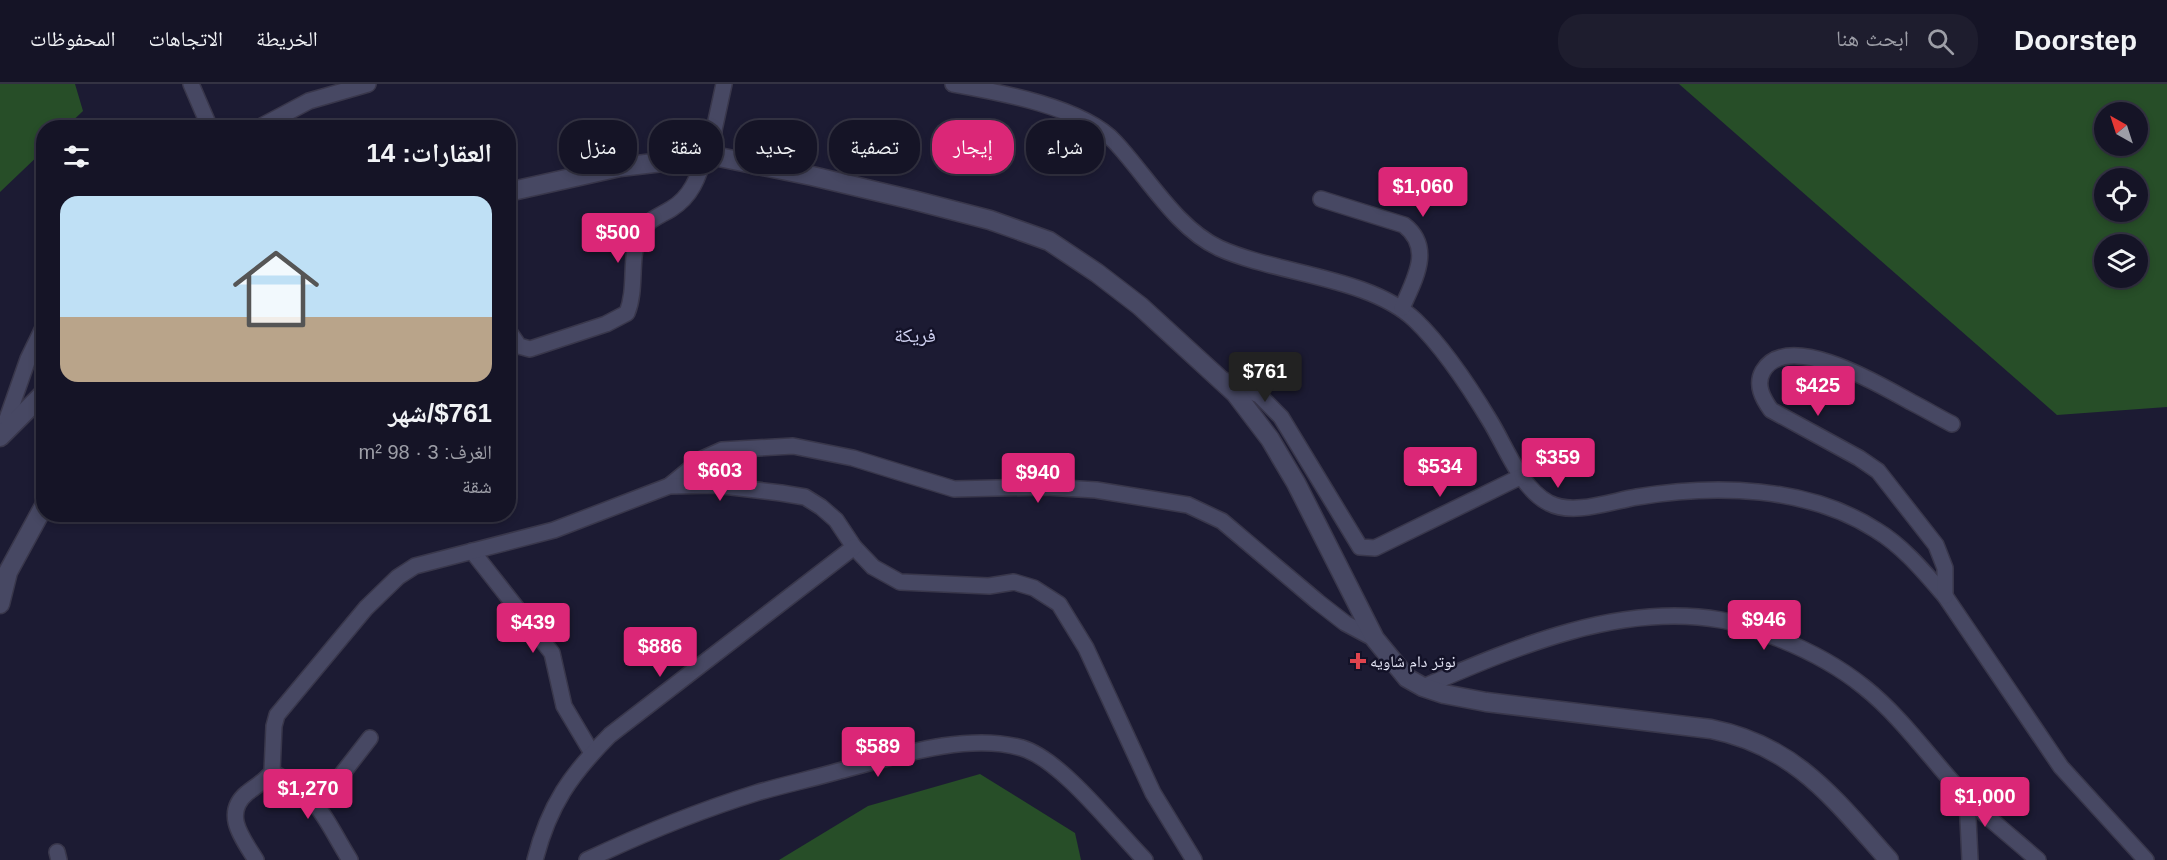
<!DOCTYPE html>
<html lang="ar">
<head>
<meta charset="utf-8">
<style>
  :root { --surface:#151426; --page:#1e1d2e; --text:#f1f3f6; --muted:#9d9ea7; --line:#343343; --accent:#db2777 }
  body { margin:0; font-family:Arial,"Noto Naskh Arabic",sans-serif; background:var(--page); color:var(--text); direction:rtl; height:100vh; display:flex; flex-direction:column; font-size:22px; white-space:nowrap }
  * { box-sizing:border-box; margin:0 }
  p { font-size:20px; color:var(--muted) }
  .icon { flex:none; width:33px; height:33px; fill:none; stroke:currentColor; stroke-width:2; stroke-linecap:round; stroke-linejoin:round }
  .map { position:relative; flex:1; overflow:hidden; direction:ltr }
  .side { position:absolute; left:36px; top:36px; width:480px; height:402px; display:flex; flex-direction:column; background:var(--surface); border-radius:24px; box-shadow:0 3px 9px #0003,0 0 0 2px var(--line); direction:rtl }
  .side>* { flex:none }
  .guide { position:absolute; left:534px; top:36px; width:570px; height:54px; direction:rtl; display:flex; gap:12px }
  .needle { width:39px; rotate:321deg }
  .tools { position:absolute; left:2094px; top:18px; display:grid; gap:12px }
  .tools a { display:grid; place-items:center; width:54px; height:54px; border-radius:50%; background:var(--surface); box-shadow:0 3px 9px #0003,0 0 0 2px var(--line); font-size:30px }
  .price { position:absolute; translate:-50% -51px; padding:0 14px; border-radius:6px; background:var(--accent); color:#fff; font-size:20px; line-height:39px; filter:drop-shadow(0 2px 3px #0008) }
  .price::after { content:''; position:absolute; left:50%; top:36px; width:18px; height:14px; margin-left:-9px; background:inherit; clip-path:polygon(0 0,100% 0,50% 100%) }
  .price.selected { background:#222; color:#fff }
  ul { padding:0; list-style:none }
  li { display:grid; align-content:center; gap:12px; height:318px; padding:0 24px }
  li+li { border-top:2px solid var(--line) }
  li span { display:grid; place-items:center; height:186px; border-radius:18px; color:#555 }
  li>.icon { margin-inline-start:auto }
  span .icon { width:108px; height:108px; fill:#fffc; stroke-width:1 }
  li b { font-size:26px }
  h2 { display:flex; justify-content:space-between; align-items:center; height:72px; padding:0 24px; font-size:26px }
  .pill { padding:0 21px; border-radius:24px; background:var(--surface); box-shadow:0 3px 9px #0003,0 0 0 2px var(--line); font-size:21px; line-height:54px }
  .pill.selected { background:var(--accent); color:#fff }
  header { display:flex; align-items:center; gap:36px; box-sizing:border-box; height:84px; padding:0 30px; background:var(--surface); border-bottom:2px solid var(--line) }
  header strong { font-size:28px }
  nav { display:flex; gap:33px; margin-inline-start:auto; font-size:21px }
  .search { width:420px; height:54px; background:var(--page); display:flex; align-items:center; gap:15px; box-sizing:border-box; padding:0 21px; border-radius:24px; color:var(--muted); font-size:22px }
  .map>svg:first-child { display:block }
</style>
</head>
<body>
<header>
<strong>Doorstep</strong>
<div class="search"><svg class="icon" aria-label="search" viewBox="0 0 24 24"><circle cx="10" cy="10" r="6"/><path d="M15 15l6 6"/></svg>ابحث هنا</div>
<nav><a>الخريطة</a><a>الاتجاهات</a><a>المحفوظات</a></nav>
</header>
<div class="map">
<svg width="2167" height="776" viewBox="0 0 2167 776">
  <rect width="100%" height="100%" fill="#1c1b33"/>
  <g fill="#274e28" fill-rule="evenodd">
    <polygon points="0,0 75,0 83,27 66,43 44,44 43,67 0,108"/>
    <path d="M1679 0H2167V323L2057 331ZM2138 28V62H2104V28ZM2138 94V128H2104V94ZM2104 160H2138V194H2104Z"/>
    <polygon points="980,690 1075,749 1081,776 779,776 868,722"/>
  </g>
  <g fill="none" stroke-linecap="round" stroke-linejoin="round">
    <defs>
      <g id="street">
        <polyline points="191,0 210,44"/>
        <path d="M953 0C998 8 1083 23 1115 58 1147 92 1176 144 1219 164 1276 190 1370 193 1415 236 1444 264 1469 302 1490 337 1506 363 1521 405 1549 419 1573 432 1612 417 1637 413 1715 400 1808 402 1876 446 1903 462 1925 489 1945 512L2061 683 2146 776"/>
        <polyline points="258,44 309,17 368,0"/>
        <polyline points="714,72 714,46 724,0"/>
        <path d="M1321 115 1404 141C1434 164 1414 196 1402 224"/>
        <path d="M508 246 519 262 530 265 606 240 627 229C637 204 629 176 639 151 645 137 658 133 671 125 691 113 699 93 704 71"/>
        <polyline points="1224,296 1259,311 1281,333 1360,463 1375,464 1522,392"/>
        <polyline points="1,352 28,275 44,242"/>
        <polyline points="669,402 702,375 722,366 793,362 853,374 954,405 1046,403 1096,406 1188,421 1222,437 1318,518 1345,539 1375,555"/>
        <polyline points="472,467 552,569 564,622 592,669"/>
        <path d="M1945 512V484L1936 461 1878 387 1859 374 1771 326C1763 315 1755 301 1763 287 1788 245 1882 302 1911 318 1925 325 1938 333 1952 340"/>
        <path d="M1423 603C1514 564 1619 518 1721 536 1740 539 1759 548 1777 554 1810 567 1837 581 1864 603 1903 634 1932 677 1966 713 1989 735 2014 755 2038 776"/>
        <path d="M272 688C322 715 322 731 350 776"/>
        <polyline points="1967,713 1970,776"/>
        <polyline points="318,721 370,654"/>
        <polyline points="57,768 59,776"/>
        <path d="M256 776C243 755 222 730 247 709 256 702 265 697 272 688L274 642 277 631 366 524 398 493 415 482 554 446 669 402 715 401 781 409 805 413 821 423 836 436 854 463 873 483 900 498 989 502 1014 498 1034 504 1059 520 1086 564 1153 709 1194 776"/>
        <path d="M535 776C549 721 571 690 610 651L854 463"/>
        <path d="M587 776C642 750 698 727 756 709 783 701 811 695 839 687 893 673 966 648 1022 664 1062 676 1115 746 1145 776"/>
      </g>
      <g id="secondary">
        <path d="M508 108 620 83 714 72 812 92 913 116 990 136 1049 157 1097 189 1140 222 1235 309 1270 355 1296 399 1375 555 1407 594 1423 603 1444 610 1486 618 1711 645C1796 662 1834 715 1889 776"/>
        <polyline points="0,353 44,309"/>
        <polyline points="0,520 8,488 44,422"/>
      </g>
    </defs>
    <use href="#street" stroke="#39374b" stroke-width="18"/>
    <use href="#secondary" stroke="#39374b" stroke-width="21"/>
    <use href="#street" stroke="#474863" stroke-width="15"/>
    <use href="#secondary" stroke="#474863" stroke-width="18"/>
  </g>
  <path fill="#e0444e" stroke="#131228" stroke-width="2" d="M1355 568h6v6h6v6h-6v6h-6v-6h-6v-6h6z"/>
  <g text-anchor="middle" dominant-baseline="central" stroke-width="5" stroke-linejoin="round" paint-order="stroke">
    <g font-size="16" fill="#e9eafa" stroke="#131228" text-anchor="start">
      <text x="1370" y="577">نوتر دام شاويه</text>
    </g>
    <g font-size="20" fill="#cfd1f1" stroke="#131228">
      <text x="915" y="251">فريكة</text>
    </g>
  </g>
</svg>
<div class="tools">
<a><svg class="needle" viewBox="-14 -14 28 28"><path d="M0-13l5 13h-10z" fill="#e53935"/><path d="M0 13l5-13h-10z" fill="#9d9ea7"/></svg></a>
<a><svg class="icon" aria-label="locate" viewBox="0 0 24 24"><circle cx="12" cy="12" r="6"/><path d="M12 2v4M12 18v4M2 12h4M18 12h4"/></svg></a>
<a><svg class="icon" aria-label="layers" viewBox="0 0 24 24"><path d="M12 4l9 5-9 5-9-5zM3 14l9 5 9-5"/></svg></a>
</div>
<b class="price" style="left:1423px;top:134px">$1,060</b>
<b class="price" style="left:618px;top:180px">$500</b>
<b class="price selected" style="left:1265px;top:319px">$761</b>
<b class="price" style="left:1818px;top:333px">$425</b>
<b class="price" style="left:1558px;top:405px">$359</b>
<b class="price" style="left:1440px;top:414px">$534</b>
<b class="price" style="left:720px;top:418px">$603</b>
<b class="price" style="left:1038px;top:420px">$940</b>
<b class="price" style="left:1764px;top:567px">$946</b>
<b class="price" style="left:533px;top:570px">$439</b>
<b class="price" style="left:660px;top:594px">$886</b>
<b class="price" style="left:878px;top:694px">$589</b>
<b class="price" style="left:308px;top:736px">$1,270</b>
<b class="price" style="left:1985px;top:744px">$1,000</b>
<div class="guide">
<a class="pill">شراء</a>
<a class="pill selected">إيجار</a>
<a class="pill">تصفية</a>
<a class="pill">جديد</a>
<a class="pill">شقة</a>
<a class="pill">منزل</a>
</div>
<section class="side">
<h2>العقارات: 14<svg class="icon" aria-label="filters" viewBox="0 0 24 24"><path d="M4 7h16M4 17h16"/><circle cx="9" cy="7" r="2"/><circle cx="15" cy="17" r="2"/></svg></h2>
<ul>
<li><span style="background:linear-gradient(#bfe0f5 65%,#b9a48a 0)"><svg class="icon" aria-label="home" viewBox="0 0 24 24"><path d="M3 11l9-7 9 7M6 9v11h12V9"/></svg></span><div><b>$761/شهر</b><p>الغرف: 3 · 98 m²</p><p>شقة</p></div></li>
</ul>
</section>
</div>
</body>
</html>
